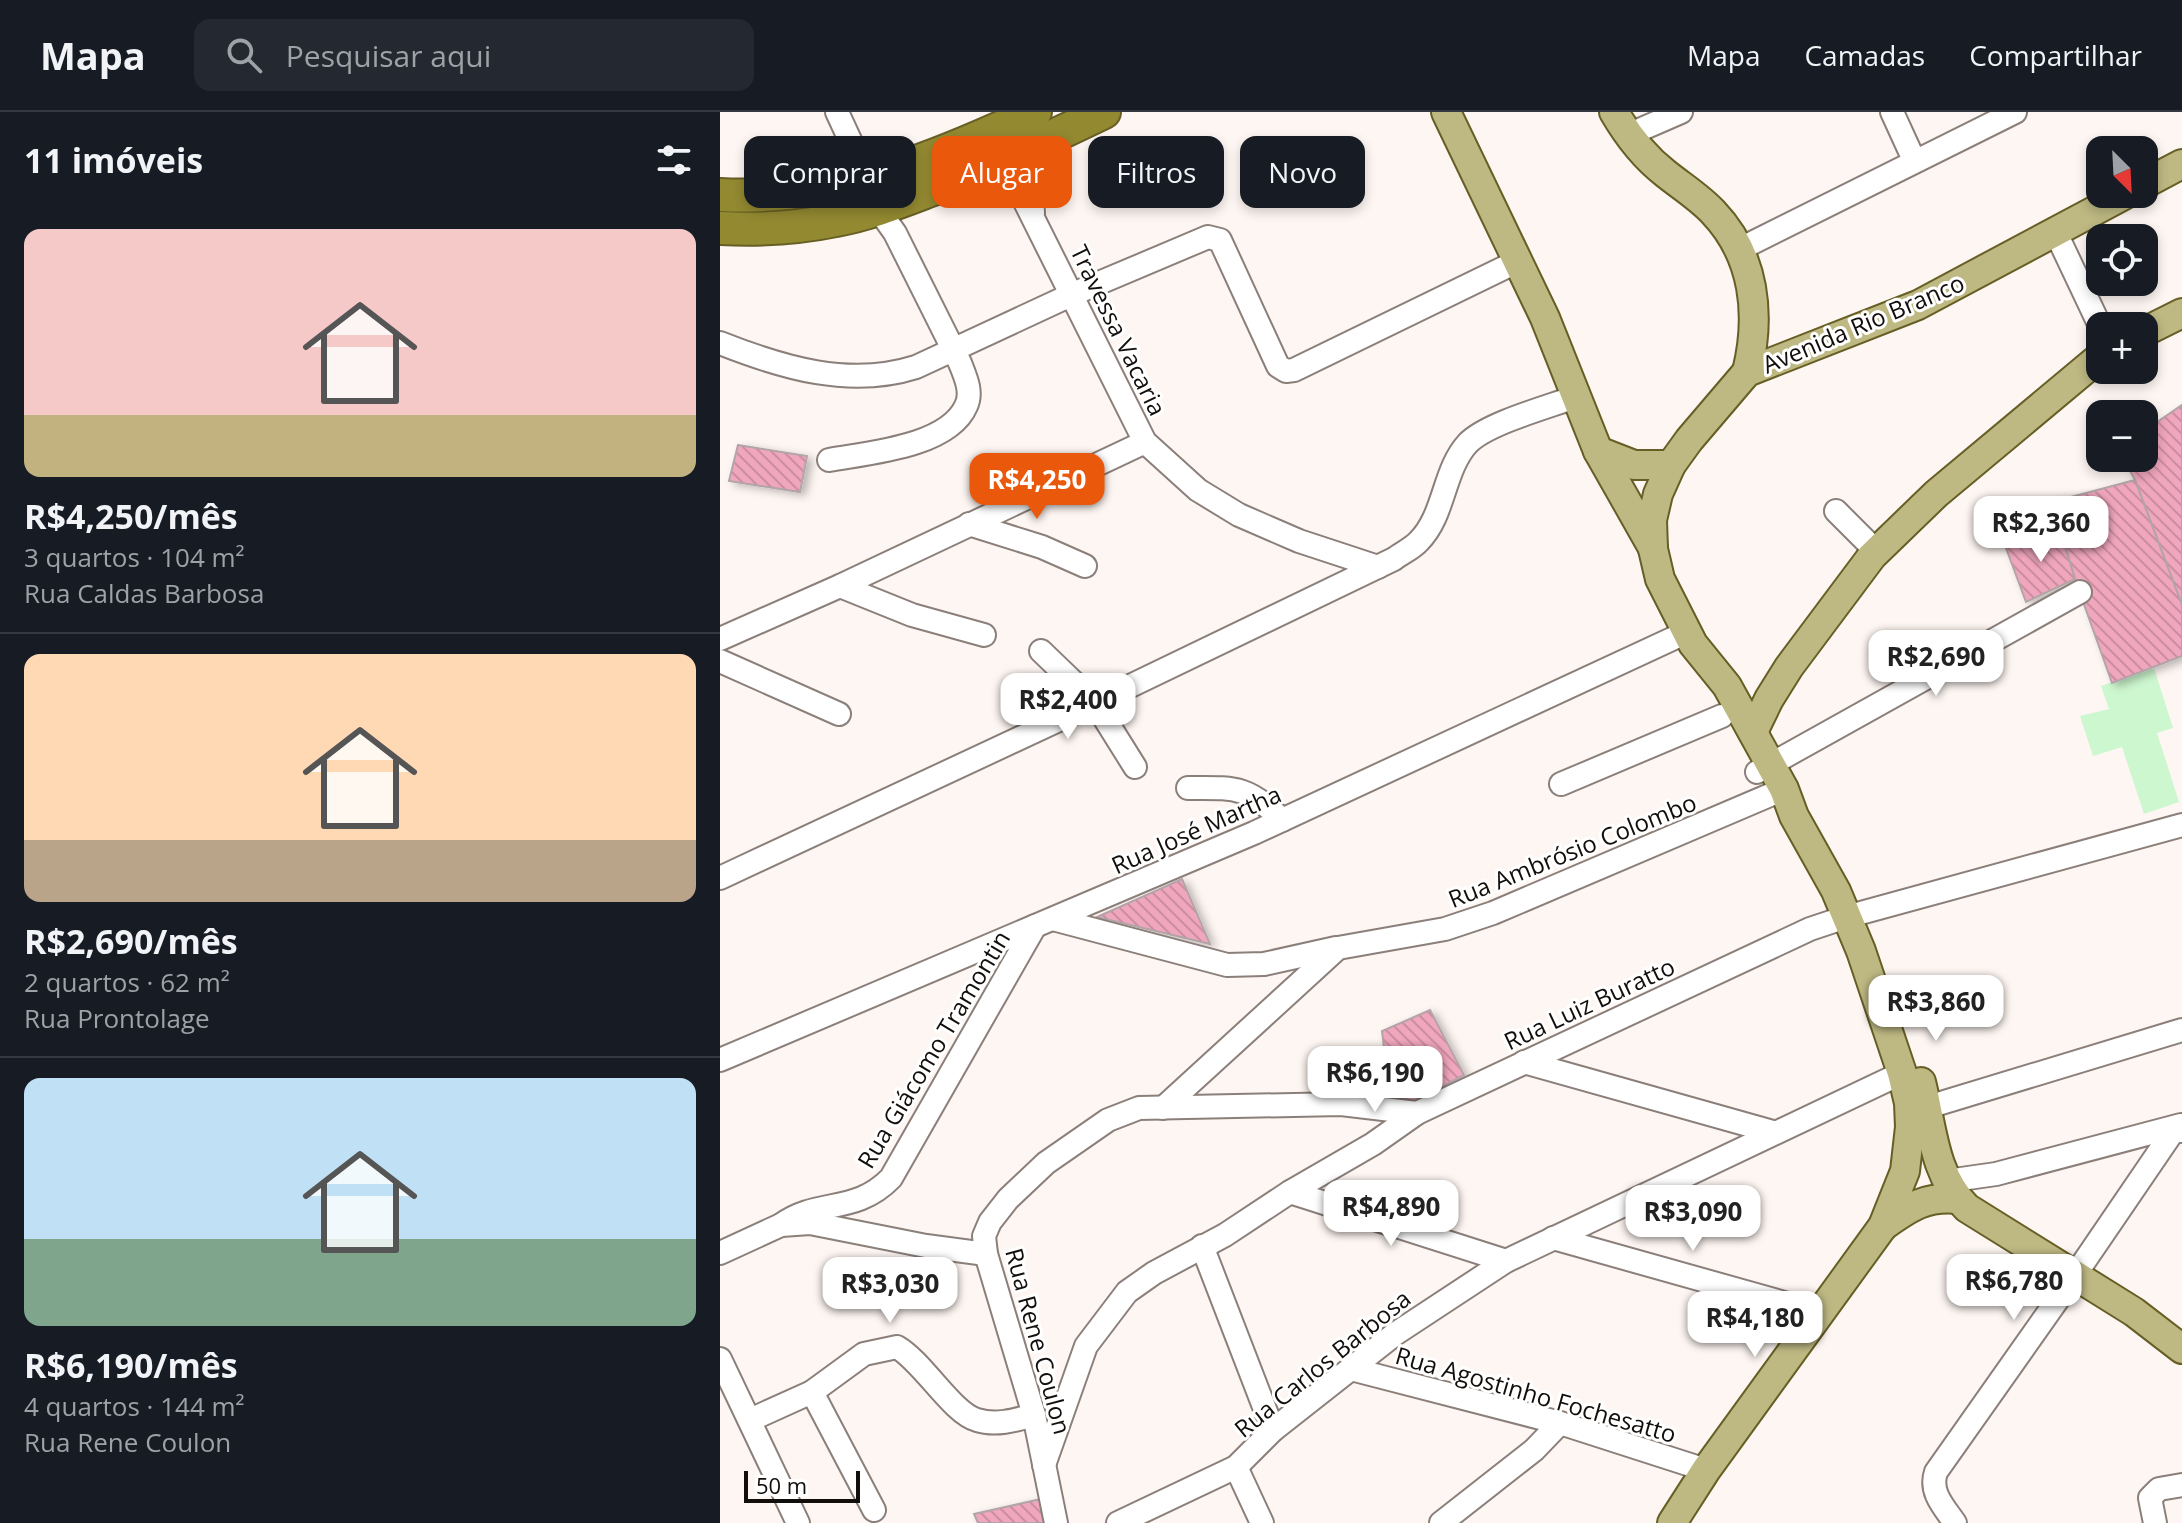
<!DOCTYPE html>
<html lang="pt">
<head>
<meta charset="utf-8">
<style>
  :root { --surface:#171b24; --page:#242831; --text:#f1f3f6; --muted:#9ea1a6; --line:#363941; --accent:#ea580c }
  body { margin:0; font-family:"Open Sans",sans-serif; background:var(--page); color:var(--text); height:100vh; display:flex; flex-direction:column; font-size:30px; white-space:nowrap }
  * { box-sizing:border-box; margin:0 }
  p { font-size:26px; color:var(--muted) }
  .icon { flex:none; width:44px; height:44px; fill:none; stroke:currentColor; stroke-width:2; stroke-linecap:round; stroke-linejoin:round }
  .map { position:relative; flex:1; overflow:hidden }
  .sheet { display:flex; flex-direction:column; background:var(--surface); width:720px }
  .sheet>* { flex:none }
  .top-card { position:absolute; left:24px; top:24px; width:760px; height:72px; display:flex; gap:16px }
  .needle { width:52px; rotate:156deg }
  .buttons { position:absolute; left:1366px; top:24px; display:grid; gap:16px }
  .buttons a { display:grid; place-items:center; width:72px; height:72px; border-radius:16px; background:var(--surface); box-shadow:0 4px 12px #0003; font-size:40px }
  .scale { position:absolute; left:24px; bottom:20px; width:116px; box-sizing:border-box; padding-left:8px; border:4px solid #120e0c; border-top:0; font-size:22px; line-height:28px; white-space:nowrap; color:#120e0c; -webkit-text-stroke:6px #fff; paint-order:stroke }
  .price { position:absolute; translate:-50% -68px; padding:0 18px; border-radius:16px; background:#fff; color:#222; font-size:26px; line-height:52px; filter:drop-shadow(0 2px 4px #0008) }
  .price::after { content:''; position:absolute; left:50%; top:48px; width:24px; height:18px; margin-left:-12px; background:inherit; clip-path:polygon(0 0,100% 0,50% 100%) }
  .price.selected { background:var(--accent); color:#fff }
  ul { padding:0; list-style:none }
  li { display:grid; align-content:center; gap:16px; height:424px; padding:0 24px }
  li+li { border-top:2px solid var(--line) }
  li span { display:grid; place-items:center; height:248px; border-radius:16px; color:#555 }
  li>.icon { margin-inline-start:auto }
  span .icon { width:144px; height:144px; fill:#fffc; stroke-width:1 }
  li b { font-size:34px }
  h2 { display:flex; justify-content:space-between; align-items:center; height:96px; padding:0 24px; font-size:34px }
  .tag { padding:0 28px; border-radius:16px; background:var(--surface); box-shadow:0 4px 12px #0003; font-size:28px; line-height:72px }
  .tag.selected { background:var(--accent); color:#fff }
  header { display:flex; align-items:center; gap:48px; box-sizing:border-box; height:112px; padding:0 40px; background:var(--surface); border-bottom:2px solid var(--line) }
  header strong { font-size:38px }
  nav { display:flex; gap:44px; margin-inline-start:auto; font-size:28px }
  .search { width:560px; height:72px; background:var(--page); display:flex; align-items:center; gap:20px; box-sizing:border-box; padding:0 28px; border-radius:16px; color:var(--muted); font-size:30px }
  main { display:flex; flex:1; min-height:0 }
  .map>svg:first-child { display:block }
</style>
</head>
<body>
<header>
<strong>Mapa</strong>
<div class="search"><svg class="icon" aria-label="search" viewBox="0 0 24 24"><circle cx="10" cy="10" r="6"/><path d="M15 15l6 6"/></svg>Pesquisar aqui</div>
<nav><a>Mapa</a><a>Camadas</a><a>Compartilhar</a></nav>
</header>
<main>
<section class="sheet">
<h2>11 imóveis<svg class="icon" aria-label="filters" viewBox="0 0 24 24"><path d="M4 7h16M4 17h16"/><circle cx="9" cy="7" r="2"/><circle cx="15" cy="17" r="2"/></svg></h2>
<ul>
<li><span style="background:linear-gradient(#f6c9c9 75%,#c2b280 0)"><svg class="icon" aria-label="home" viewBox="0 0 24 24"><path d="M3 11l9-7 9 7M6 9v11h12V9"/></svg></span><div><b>R$4,250/mês</b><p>3 quartos · 104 m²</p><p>Rua Caldas Barbosa</p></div></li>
<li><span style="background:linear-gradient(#ffd9b3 75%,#b9a48a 0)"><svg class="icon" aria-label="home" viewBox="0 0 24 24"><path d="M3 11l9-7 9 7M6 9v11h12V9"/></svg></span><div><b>R$2,690/mês</b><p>2 quartos · 62 m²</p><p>Rua Prontolage</p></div></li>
<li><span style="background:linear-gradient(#bfe0f5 65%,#7fa58c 0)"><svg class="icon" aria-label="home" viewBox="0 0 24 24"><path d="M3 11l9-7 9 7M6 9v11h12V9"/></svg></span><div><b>R$6,190/mês</b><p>4 quartos · 144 m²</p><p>Rua Rene Coulon</p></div></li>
</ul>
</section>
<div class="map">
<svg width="1462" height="1411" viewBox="0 0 1462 1411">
  <defs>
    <pattern id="building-back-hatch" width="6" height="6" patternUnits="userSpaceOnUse" patternTransform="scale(2)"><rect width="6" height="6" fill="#f0a6bd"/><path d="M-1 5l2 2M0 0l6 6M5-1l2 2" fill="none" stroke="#cd8ea1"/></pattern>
    <filter id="shadow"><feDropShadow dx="5" dy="3" stdDeviation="4" flood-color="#0004"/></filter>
  </defs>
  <rect width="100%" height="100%" fill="#fef6f2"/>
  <polygon fill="#cdf7ce" points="1434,556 1453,616 1437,621 1459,690 1424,702 1402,635 1373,644 1360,604 1389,597 1381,574"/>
  <g fill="url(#building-back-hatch)" stroke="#b2a4a8" stroke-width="2" filter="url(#shadow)">
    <polygon points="1462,293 1462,493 1415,368 1403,346 1424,346 1424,319"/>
    <polygon points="18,333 87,344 80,380 9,369"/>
    <polygon points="1415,368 1462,493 1462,544 1392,571 1355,467 1332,390"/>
    <polygon points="1339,416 1355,467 1306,490 1286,436"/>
    <polygon points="462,767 490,832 377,805"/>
    <polygon points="710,898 744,963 689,992 670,987 662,919"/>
    <polygon points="321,1387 329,1411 258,1411 254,1402"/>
  </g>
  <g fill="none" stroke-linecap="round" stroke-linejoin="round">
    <defs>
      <g id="minor">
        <polyline points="117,0 148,67"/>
        <polyline points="1172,0 1194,48"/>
        <polyline points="908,23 961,0"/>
        <polyline points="304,39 311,68 313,101"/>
        <polyline points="284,48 425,330 478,378 519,403 579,429 658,455"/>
        <polyline points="1335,119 1380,214"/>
        <polyline points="1020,137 1295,0"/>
        <path d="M0 231C63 256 130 276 196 255L353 182 488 125 500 128 558 254 566 259 574 258 798 149"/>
        <path d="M109 348C147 341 228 335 246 294 253 280 245 264 240 251L175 121 158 97"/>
        <polyline points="1116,399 1157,440"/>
        <polyline points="249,412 322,435 365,454"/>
        <polyline points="120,474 192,503 264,523"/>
        <polyline points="0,527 120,474 425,330"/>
        <polyline points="321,539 375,591 415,655"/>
        <polyline points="0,549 119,602"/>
        <polyline points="1037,660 1360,480"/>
        <polyline points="841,672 1002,604"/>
        <path d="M468 676C514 676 527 673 562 708"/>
        <path d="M0 766 375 591 674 447C682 441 693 436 699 429 725 403 723 358 748 331 768 311 828 295 855 285"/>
        <polyline points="333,807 507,853 544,852 616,836"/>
        <polyline points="0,948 534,721 967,520"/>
        <polyline points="804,950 1053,1020"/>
        <polyline points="1208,995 1462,918"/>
        <polyline points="443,996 618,836 725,817 773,801 1064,677"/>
        <polyline points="1227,1069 1276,1062 1461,1013"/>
        <polyline points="570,1080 786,1149"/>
        <path d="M61 1113C98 1086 135 1103 171 1066L315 814"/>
        <polyline points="833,1126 1100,1201"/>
        <polyline points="482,1134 553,1318"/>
        <polyline points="0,1141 61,1113 90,1111 206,1134 266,1142"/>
        <polyline points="0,1247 78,1411"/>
        <polyline points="631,1257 840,1311 986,1358"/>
        <polyline points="92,1280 154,1398"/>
        <path d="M30 1308 92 1280 144 1242 177 1235C203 1250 232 1301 257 1308 276 1314 296 1308 314 1303"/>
        <polyline points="324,1353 366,1234 407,1180 434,1161 505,1123 570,1080 653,1032 697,1001 1090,817 1126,805 1462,713"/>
        <polyline points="516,1355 542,1411"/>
        <polyline points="336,1411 314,1303 266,1142 264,1124 270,1110 288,1087 326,1051 388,1008 419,996 621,992 697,1001"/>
        <polyline points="398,1411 516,1355 553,1318 675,1222 786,1149 1182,961"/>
        <polyline points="721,1411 814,1338 840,1311"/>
        <path d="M1235 1411C1224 1395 1209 1380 1216 1360L1355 1163 1456 1015 1462 1019"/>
        <polyline points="1435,1411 1430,1386 1439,1377 1462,1373"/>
      </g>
      <g id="major">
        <polyline points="726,0 825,206 878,339 933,436"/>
        <path d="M894 0C908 24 923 44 945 61 961 74 979 85 993 100 1035 144 1041 203 1027 260"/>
        <polyline points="1424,72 1462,52"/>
        <polyline points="1424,220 1462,201"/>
        <polyline points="878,339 914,353 951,353"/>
        <polyline points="1033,620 1049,587 1069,555 1152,444 1216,382 1380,245"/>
        <path d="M1201 970C1212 1013 1213 1063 1247 1096L1414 1200 1462 1237"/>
        <path d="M1163 1114C1190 1095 1205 1084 1238 1087"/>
        <polyline points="952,1411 986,1358 1163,1114 1185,1059 1190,1015 1189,991 1182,961 1141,839 1116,779 1074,704 1064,677 1007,574 973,532 940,467 933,437 932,408 938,382 951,353 969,328 1027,260 1198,193 1406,82"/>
      </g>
      <g id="highway">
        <path d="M0 83C112 89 215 47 315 0"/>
        <path d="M0 116C39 118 78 116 116 108 150 102 184 88 216 76 273 53 328 27 384 0"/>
      </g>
    </defs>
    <use href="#minor" stroke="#8b7f7a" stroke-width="26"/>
    <use href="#major" stroke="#665e24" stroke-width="32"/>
    <use href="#highway" stroke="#665e24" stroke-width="36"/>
    <use href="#minor" stroke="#fff" stroke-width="22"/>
    <use href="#major" stroke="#beb883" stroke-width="28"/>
    <use href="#highway" stroke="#938931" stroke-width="32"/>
  </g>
  <g text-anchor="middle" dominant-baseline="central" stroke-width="6" stroke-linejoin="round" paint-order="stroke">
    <g font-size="24" fill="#120e0c" stroke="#fff">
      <text transform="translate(1143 211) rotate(-23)">Avenida Rio Branco</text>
      <text transform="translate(399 218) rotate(64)">Travessa Vacaria</text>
      <text transform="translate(476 717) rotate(-24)">Rua José Martha</text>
      <text transform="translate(852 738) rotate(-22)">Rua Ambrósio Colombo</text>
      <text transform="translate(869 891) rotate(-25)">Rua Luiz Buratto</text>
      <text transform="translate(213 937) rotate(-59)">Rua Giácomo Tramontin</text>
      <text transform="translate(319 1229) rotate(75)">Rua Rene Coulon</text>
      <text transform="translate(602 1251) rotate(-39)">Rua Carlos Barbosa</text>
      <text transform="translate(816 1282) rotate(16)">Rua Agostinho Fochesatto</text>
    </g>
  </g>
</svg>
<div class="buttons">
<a><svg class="needle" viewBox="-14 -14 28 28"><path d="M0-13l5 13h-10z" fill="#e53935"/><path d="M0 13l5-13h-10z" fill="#9ea1a6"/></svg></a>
<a><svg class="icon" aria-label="locate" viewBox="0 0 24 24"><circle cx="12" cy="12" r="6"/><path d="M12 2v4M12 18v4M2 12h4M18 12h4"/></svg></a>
<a>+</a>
<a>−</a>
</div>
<div class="scale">50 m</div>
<b class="price selected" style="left:317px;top:409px">R$4,250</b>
<b class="price" style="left:1321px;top:452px">R$2,360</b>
<b class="price" style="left:1216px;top:586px">R$2,690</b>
<b class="price" style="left:348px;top:629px">R$2,400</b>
<b class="price" style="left:1216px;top:931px">R$3,860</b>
<b class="price" style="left:655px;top:1002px">R$6,190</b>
<b class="price" style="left:671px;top:1136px">R$4,890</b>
<b class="price" style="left:973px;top:1141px">R$3,090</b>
<b class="price" style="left:1294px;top:1210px">R$6,780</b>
<b class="price" style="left:170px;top:1213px">R$3,030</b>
<b class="price" style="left:1035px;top:1247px">R$4,180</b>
<div class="top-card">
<a class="tag">Comprar</a>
<a class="tag selected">Alugar</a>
<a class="tag">Filtros</a>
<a class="tag">Novo</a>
</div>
</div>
</main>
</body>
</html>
